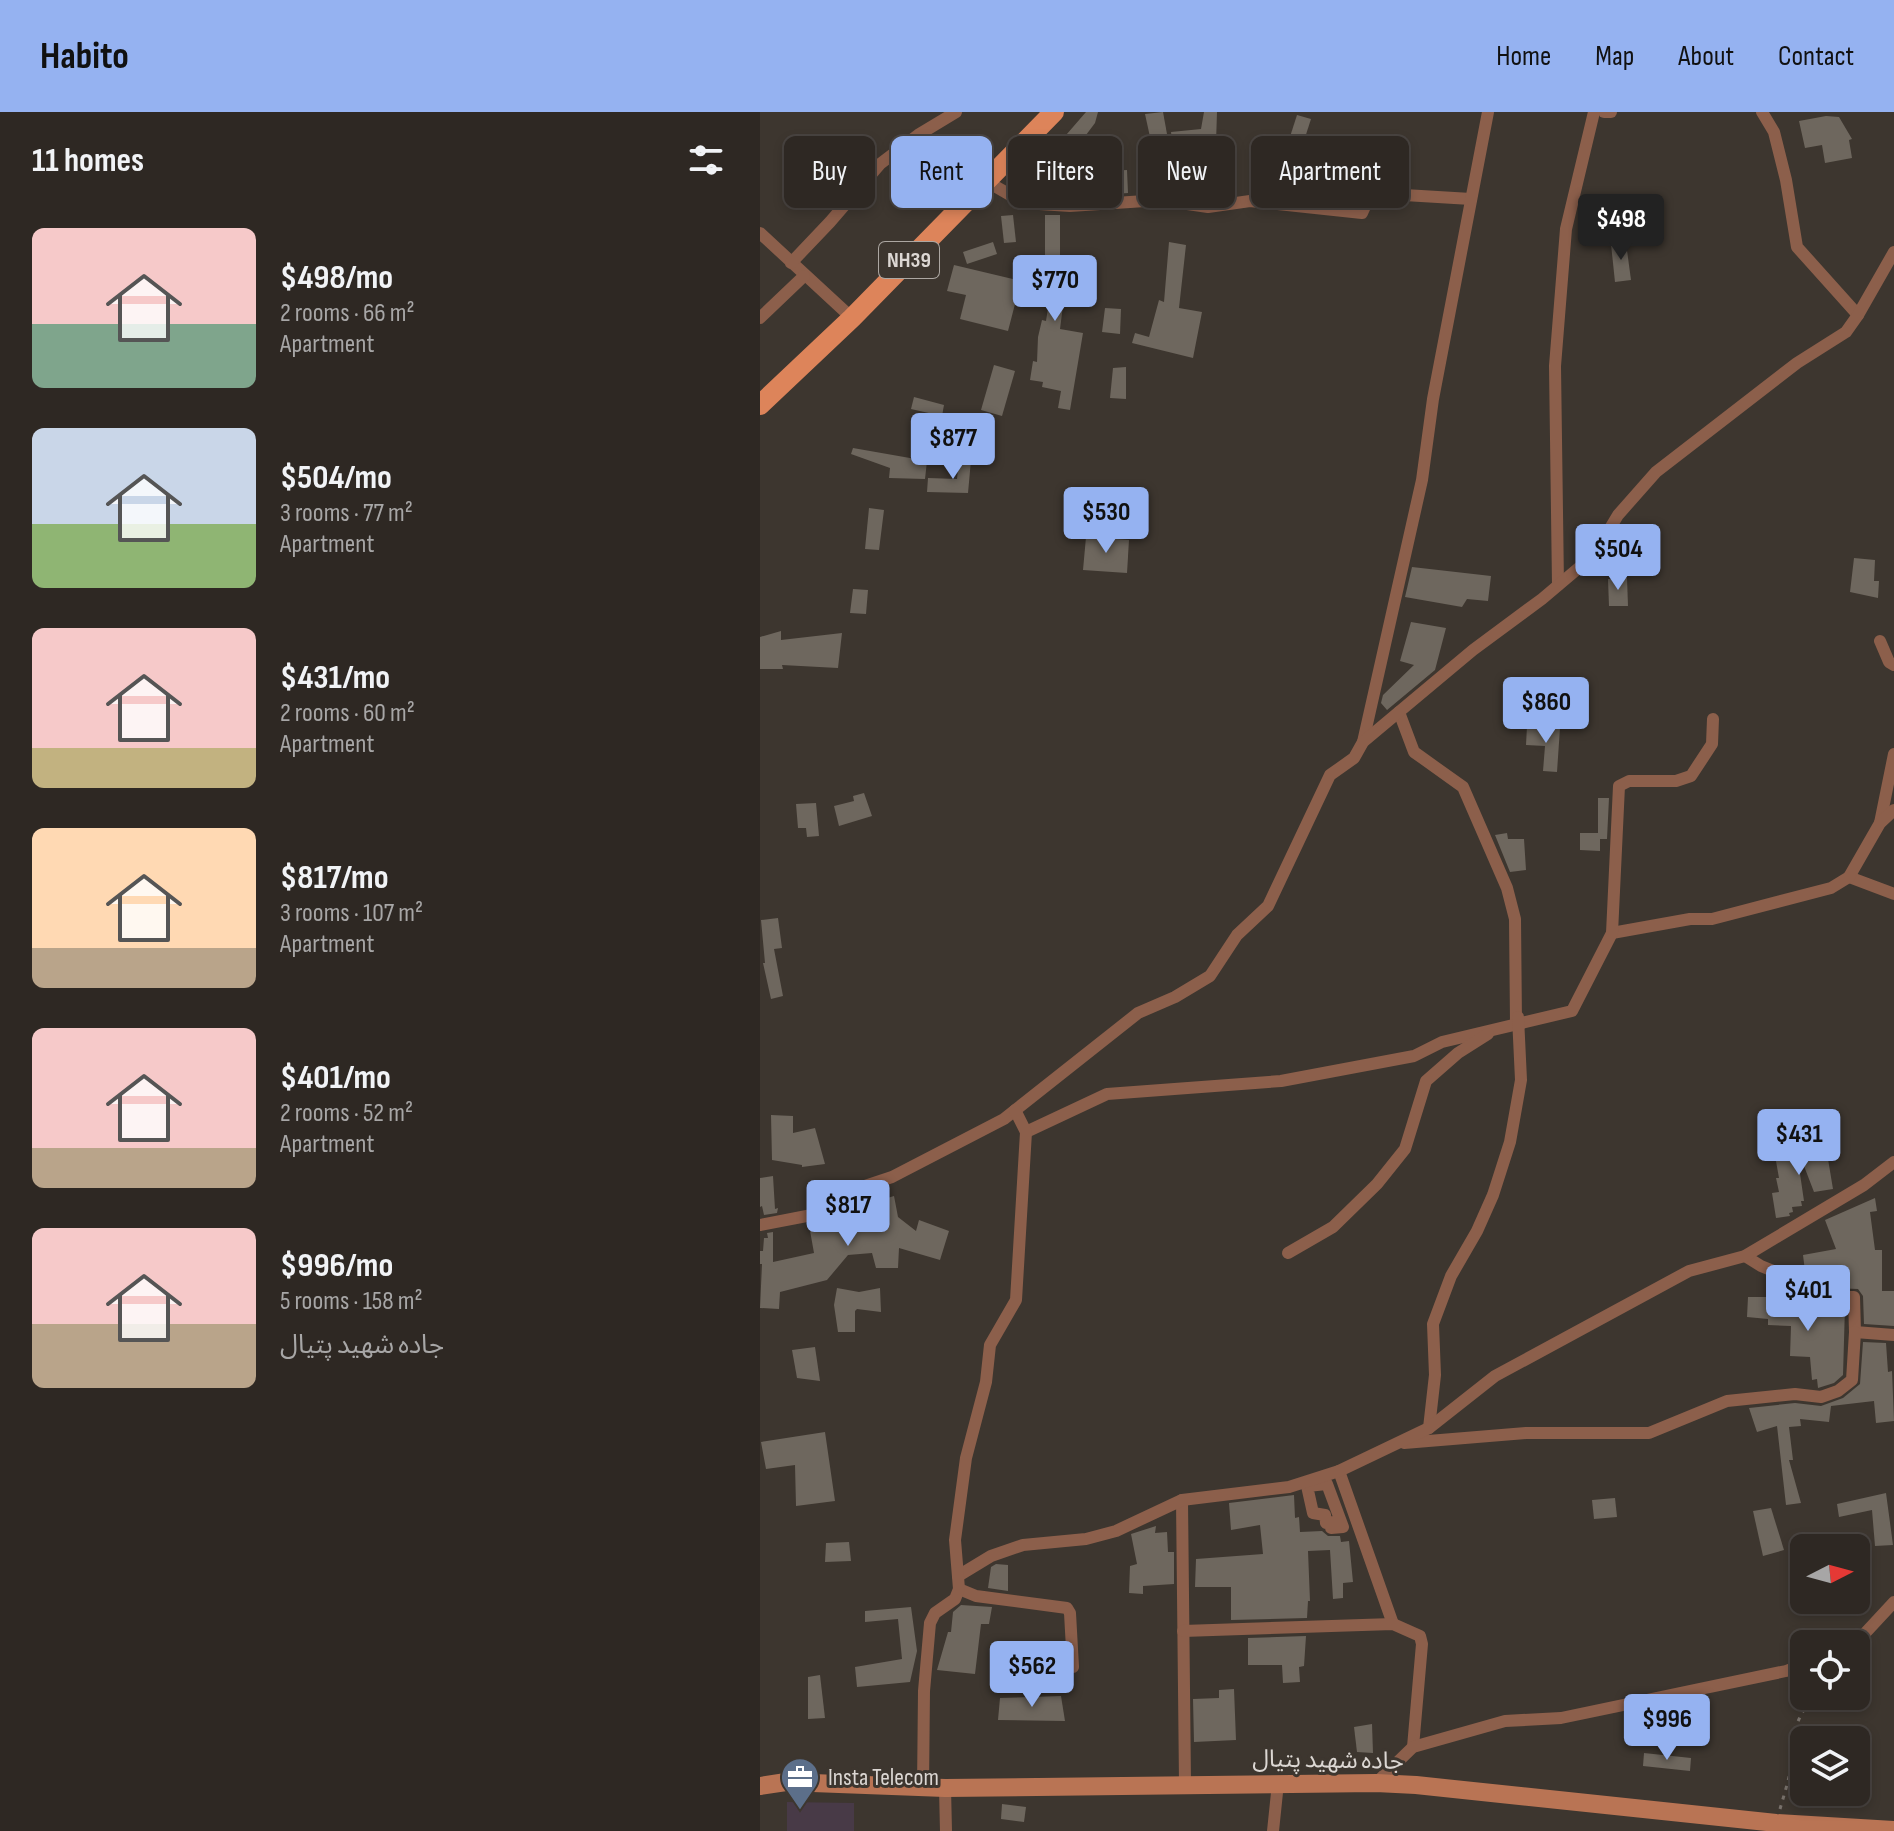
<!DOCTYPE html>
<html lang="en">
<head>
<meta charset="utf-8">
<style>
  :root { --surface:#2e2823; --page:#3a3430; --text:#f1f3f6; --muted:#a7a6a6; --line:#494441; --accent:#95b2f1 }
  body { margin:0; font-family:"Sofia Sans Condensed","Noto Sans Arabic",sans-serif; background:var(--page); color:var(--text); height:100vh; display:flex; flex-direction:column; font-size:30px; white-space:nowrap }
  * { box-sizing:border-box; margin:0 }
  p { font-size:26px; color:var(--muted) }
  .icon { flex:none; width:44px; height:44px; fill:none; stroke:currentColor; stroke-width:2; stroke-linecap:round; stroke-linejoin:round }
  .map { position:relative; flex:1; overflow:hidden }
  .details { display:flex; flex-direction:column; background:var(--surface); width:760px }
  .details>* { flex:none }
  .guide { position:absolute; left:24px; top:24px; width:760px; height:72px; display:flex; gap:16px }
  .needle { width:52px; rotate:84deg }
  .controls { position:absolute; left:1030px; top:1422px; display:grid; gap:16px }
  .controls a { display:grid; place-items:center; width:80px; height:80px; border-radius:12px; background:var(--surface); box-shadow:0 4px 12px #0003,0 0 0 2px var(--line); font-size:40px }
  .price { position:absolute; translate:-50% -68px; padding:0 18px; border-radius:8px; background:var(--accent); color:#111; font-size:26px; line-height:52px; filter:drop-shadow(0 2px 4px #0008) }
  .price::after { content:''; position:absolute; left:50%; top:48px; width:24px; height:18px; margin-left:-12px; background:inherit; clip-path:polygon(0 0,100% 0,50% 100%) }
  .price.active { background:#222; color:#fff }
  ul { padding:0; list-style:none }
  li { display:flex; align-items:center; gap:24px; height:200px; padding:0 32px }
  li span { display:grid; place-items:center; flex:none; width:224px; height:160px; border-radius:12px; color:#555 }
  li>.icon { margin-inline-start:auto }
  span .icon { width:96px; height:96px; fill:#fffc; stroke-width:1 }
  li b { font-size:34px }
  h2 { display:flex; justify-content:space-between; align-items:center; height:96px; padding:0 32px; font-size:34px }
  .pill { padding:0 28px; border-radius:12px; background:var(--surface); box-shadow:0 4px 12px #0003,0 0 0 2px var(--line); font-size:28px; line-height:72px }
  .pill.active { background:var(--accent); color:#111 }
  header { display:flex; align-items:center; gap:48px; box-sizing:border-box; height:112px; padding:0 40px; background:var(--accent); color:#111 }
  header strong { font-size:38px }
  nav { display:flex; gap:44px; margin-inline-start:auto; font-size:28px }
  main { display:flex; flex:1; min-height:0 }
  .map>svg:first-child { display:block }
</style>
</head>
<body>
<header>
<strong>Habito</strong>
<nav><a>Home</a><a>Map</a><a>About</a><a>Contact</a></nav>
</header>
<main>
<section class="details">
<h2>11 homes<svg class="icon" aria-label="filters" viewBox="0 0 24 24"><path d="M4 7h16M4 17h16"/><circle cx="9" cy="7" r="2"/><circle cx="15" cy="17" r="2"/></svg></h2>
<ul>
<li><span style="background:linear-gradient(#f6c9c9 60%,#7fa58c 0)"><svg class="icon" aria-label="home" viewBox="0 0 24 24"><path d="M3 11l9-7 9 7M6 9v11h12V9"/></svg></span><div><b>$498/mo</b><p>2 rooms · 66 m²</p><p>Apartment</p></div></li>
<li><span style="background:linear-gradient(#c9d6e8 60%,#8fb573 0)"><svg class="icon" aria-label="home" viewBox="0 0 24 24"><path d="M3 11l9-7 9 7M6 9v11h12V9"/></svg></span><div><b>$504/mo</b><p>3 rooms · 77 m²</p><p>Apartment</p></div></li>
<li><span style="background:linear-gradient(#f6c9c9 75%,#c2b280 0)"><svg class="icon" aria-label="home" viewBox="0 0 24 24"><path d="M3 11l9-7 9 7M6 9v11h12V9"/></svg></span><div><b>$431/mo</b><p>2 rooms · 60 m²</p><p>Apartment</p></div></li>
<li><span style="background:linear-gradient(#ffd9b3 75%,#b9a48a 0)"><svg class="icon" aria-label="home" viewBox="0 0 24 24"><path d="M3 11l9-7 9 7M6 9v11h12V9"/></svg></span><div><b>$817/mo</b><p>3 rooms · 107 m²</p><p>Apartment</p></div></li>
<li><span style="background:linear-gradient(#f6c9c9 75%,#b9a48a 0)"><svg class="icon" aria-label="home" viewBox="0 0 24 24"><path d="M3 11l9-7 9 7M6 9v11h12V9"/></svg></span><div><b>$401/mo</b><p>2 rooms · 52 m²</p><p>Apartment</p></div></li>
<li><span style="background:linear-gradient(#f6c9c9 60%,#b9a48a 0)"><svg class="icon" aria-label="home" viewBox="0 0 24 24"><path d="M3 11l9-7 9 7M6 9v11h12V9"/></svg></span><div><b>$996/mo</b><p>5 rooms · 158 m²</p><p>جاده شهید پتیال</p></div></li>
</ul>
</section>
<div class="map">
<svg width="1134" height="1719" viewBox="0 0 1134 1719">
  <rect width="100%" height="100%" fill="#3d362f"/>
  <polygon fill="#483a47" points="27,1690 94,1691 94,1719 27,1719"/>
  <g fill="#6e675e">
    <polygon points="326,0 338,0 335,11 323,27 330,29 325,50 313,47 315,41 300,30"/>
    <polygon points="403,0 407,22 390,25 385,2"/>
    <polygon points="444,0 457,0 456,31 413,36 411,20 441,17"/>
    <polygon points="537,3 551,7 541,38 527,34"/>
    <polygon points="1066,4 1079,5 1092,27 1089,28 1092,46 1065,51 1062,33 1045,36 1039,9"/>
    <polygon points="367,58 368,81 341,83 341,74 346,74 346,59"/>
    <polygon points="253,103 256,130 244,131 241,104"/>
    <polygon points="285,103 300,103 300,146 309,147 300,217 323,221 310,298 298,296 301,279 282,275 283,270 270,268 273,249 277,250 278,225 282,208 286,209 293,164 270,164 269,146 285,146"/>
    <polygon points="233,130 237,142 207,152 203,140"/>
    <polygon points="409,130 426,133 419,196 442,200 433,246 372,231 375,221 389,225 399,188 404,190"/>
    <polygon points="866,131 871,168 855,170 851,132"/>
    <polygon points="194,153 261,169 248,219 200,207 206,183 187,179"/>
    <polygon points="345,196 361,197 360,222 342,220"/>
    <polygon points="234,253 255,259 242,304 221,298"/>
    <polygon points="366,255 366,287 350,286 353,256"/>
    <polygon points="154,285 184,293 182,304 151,297"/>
    <polygon points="93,336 167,349 165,367 129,366 130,356 91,342"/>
    <polygon points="199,347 211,348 208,381 167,380 168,366 197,367"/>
    <polygon points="109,396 124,398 119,438 105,437"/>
    <polygon points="326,425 369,428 367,461 323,458"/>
    <polygon points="1094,446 1115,448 1114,469 1119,469 1118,486 1090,480"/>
    <polygon points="652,455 731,464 728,489 707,487 702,495 645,485"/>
    <polygon points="867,466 868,494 849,494 848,467"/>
    <polygon points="93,477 108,478 106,502 90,501"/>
    <polygon points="651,510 686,516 675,558 627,598 621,591 623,583 654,553 640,549"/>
    <polygon points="21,519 21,528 82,521 78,556 22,553 23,557 0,557 0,525"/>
    <polygon points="767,614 800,616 797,660 783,659 785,634 766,633"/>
    <polygon points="104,681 112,704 79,714 74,694 94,689 93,684"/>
    <polygon points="838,686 849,686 847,727 840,727 840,739 820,738 820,721 838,721"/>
    <polygon points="56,691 59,724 47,725 46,716 38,716 36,692"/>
    <polygon points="747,721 748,727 764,727 766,758 750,760 735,723"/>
    <polygon points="18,806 22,836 14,837 23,884 11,887 3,851 5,851 1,808"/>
    <polygon points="11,1003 33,1004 33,1021 55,1016 65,1052 42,1055 42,1053 12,1048"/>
    <polygon points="1066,1035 1073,1077 1054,1080 1044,1054 1039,1055 1044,1089 1041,1089 1042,1094 1032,1095 1033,1100 1029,1101 1030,1104 1016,1106 1012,1081 1019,1080 1016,1066 1019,1066 1014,1038"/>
    <polygon points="13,1064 15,1097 18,1096 17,1101 4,1103 2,1094 0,1095 0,1066"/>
    <polygon points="134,1084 138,1105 156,1119 159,1108 189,1119 180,1148 139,1136 138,1156 116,1156 112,1141 88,1143 67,1168 20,1180 19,1197 0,1196 2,1152 0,1152 0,1139 3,1139 4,1126 8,1126 7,1121 13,1120 13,1150 54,1141 49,1113 71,1104 77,1106 124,1092 124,1087"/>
    <polygon points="1115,1086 1117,1099 1110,1100 1115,1138 1122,1138 1122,1179 1134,1179 1134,1214 1104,1212 1103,1184 1098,1177 1047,1175 1043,1143 1076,1137 1065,1108"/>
    <polygon points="77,1176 99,1180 120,1176 121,1200 97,1197 95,1199 95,1220 78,1220 74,1193"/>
    <polygon points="988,1185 1032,1185 1043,1194 1085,1194 1083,1263 1074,1271 1058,1276 1057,1267 1052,1268 1050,1245 1030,1244 1031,1214 1008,1213 1008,1207 987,1205"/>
    <polygon points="1103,1230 1126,1231 1128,1260 1132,1259 1134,1309 1116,1311 1114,1289 1071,1294 1069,1310 1040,1307 1041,1314 1029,1315 1033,1348 1029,1348 1041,1391 1026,1393 1017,1314 997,1320 989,1296 1035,1291 1061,1294 1083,1286 1100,1272"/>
    <polygon points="55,1235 60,1269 37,1266 32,1238"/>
    <polygon points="65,1320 75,1389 36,1394 35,1353 6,1357 1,1330"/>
    <polygon points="1126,1381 1133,1433 1115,1434 1112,1398 1079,1405 1077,1392"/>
    <polygon points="534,1383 535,1406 539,1405 540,1420 562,1419 568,1424 580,1424 581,1430 589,1429 593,1470 583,1471 583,1486 573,1487 570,1438 548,1439 550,1489 548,1489 547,1506 471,1508 471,1475 435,1475 436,1447 503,1442 500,1413 471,1418 469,1391"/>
    <polygon points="855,1386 857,1405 834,1407 832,1388"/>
    <polygon points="1011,1396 1024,1438 1003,1444 993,1399"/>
    <polygon points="396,1414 395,1421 407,1420 408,1440 414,1440 414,1472 383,1474 383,1482 369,1481 370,1454 377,1452 371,1422"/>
    <polygon points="89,1430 91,1449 65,1450 66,1431"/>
    <polygon points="236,1452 248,1453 248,1479 228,1476 231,1455"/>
    <polygon points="201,1493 232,1495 229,1512 221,1512 215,1562 177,1558 188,1520 191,1520 193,1500"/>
    <polygon points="151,1495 157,1539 150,1570 97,1575 95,1555 142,1547 138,1507 105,1510 105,1499"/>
    <polygon points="546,1524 544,1554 539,1555 540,1570 523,1571 522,1553 488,1553 488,1526"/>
    <polygon points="60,1563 65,1606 48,1607 48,1565"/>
    <polygon points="474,1577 476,1628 434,1630 433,1587 459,1586 459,1578"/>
    <polygon points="301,1584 305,1609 238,1608 240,1586"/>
    <polygon points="612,1612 613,1641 597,1640 594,1615"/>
    <polygon points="884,1641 931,1646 930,1659 883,1654"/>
    <polygon points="242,1692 266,1695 264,1710 241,1707"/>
  </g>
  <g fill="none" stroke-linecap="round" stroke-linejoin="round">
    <path stroke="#78716b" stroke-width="3" stroke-dasharray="4 6" stroke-linecap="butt" d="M1020 1697C1024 1683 1029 1668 1031 1654 1035 1621 1032 1611 1054 1584"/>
    <g stroke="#8c5f4b" stroke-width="12">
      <polyline points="844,0 851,0"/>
      <polyline points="1002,0 1014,20 1026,68 1037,135 1098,203"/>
      <polyline points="226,69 264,91 310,94 400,88 448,95 490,89 602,101 611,81 711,87"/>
      <polyline points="0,121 92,206"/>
      <polyline points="31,151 70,110 120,52 158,23 196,0"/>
      <polyline points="0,206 44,164"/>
      <polyline points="798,473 795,254 806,117 834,0"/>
      <polyline points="1120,529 1129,550 1134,553"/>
      <polyline points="639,600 654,640 703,675 747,776 755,807 756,910"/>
      <polyline points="603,630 662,368 673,287 728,0"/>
      <polyline points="1120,711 1134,642"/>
      <polyline points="1089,765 1134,782"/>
      <polyline points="852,821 930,807 952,807 1071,776 1089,765 1120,711 1134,698"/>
      <polyline points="266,1020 347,982 521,969 654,944 682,930 812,899 852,821 859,674 869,669 916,669 931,664 952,632 953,607"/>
      <polyline points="0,1113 57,1102 96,1077 132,1065 244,1007 378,901 415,885 450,864 477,823 508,794 570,663 594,646 603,630 713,538 782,487 834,443 858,403 896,360 1037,251 1086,220 1098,203 1134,140"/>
      <polyline points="528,1141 573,1115 617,1072 645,1037 666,969 698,941 728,922"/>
      <polyline points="985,1144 1001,1154 1028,1165 1043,1185 1094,1185 1095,1220 1134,1223"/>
      <polyline points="669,1316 675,1263 673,1212 691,1164 717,1119 733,1083 750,1030 761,968 758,905"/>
      <polyline points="644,1331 766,1321 889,1321 967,1289 1035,1282 1061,1285 1078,1279 1092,1268 1095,1220"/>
      <polyline points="579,1359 633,1512"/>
      <polygon points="567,1372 583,1415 571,1416 571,1410 566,1411 565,1403 553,1401 547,1374"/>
      <polyline points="422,1388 425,1671"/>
      <polyline points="198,1464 231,1444 263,1433 326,1427 356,1419 422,1388 529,1375 579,1359 669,1316 735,1264 929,1159 985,1144 1104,1073 1134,1050"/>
      <polyline points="199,1477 216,1484 307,1496 310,1501 313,1555"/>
      <polyline points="423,1519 633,1512 660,1524 662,1532 653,1635"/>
      <polyline points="1095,1532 1134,1490"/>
      <polyline points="616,1671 653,1635 745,1609 801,1606 1026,1559 1044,1552"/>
      <polyline points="163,1676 164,1579 170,1511 175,1501 195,1487 199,1477 195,1428 206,1346 226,1270 230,1233 256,1188 266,1020 255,998"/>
      <polyline points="185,1676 186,1719"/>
      <polyline points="513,1719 518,1671"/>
    </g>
    <polyline stroke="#b97454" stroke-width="18" points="0,1674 26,1670 185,1676 616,1671 656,1673 1016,1711 1134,1718"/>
    <polyline stroke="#dd845a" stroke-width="20" points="0,293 92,206 294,0"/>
  </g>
  <defs>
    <symbol id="office-pin" viewBox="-11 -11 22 30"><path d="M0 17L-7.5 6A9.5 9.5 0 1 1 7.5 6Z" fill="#5c6f8a" stroke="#3d362f"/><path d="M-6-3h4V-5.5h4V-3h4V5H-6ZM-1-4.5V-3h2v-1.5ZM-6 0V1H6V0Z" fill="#fff"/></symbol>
  </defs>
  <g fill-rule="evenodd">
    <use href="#office-pin" x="18" y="1643" width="44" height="60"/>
  </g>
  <g text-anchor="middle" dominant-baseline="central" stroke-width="6" stroke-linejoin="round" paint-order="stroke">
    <rect fill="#3d362f" stroke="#aca7a2" stroke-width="2" x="119" y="130" width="60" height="36" rx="6"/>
    <g font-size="22" font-weight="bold" fill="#dcd7d3">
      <text x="149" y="148">NH39</text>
    </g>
    <g font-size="24" fill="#dcd7d3" stroke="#3d362f">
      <text transform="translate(568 1648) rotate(1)">جاده شهید پتیال</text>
    </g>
    <g font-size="24" fill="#dcd7d3" stroke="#3d362f" text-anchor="start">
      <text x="68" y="1665">Insta Telecom</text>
    </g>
  </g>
</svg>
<div class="controls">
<a><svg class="needle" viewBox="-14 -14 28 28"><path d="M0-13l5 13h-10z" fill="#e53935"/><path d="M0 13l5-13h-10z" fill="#a7a6a6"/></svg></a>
<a><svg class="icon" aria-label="locate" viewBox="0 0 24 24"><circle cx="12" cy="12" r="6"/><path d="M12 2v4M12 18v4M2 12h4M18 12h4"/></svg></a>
<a><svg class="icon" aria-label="layers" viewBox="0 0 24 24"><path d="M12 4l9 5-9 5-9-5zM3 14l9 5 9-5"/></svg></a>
</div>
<b class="price active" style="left:861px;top:150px">$498</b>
<b class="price" style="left:295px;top:211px">$770</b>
<b class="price" style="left:193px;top:369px">$877</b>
<b class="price" style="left:346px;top:443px">$530</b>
<b class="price" style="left:858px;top:480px">$504</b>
<b class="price" style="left:786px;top:633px">$860</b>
<b class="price" style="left:1039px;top:1065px">$431</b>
<b class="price" style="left:88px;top:1136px">$817</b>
<b class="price" style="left:1048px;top:1221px">$401</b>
<b class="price" style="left:272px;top:1597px">$562</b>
<b class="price" style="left:907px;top:1650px">$996</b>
<div class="guide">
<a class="pill">Buy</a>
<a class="pill active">Rent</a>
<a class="pill">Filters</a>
<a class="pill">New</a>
<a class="pill">Apartment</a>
</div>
</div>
</main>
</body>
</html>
